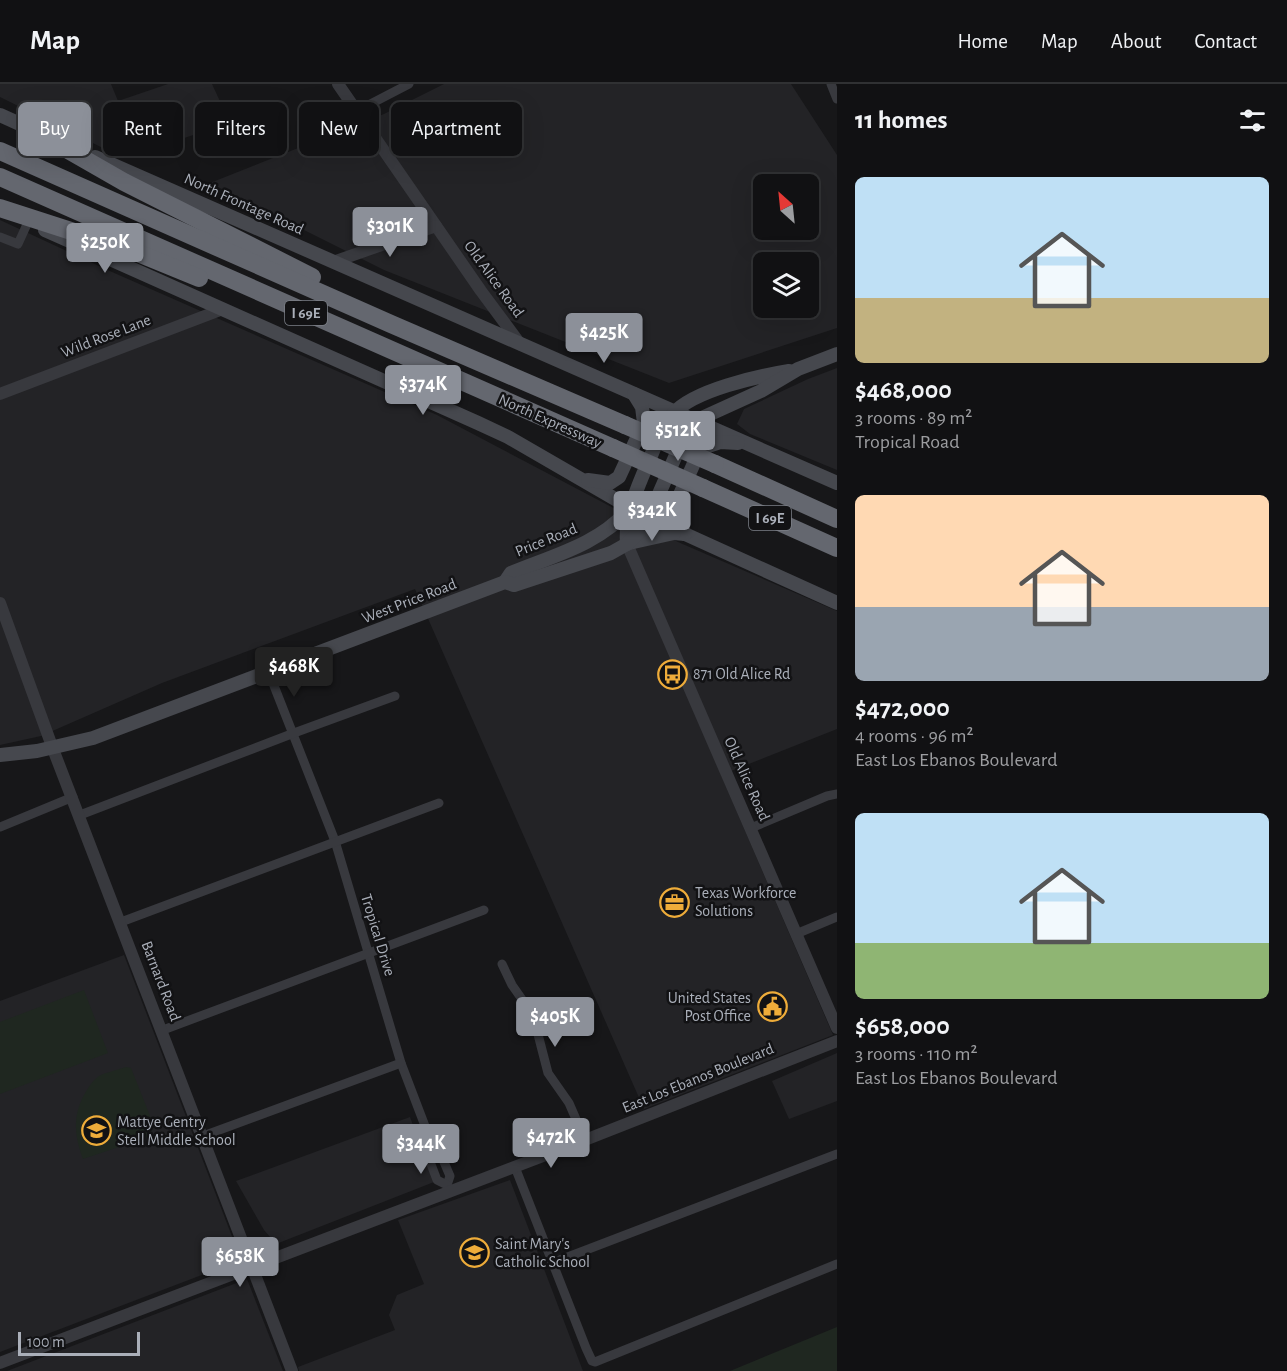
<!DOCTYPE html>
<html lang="en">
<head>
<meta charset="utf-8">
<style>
  :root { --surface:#111113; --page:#1e1f21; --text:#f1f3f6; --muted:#9c9da0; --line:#303133; --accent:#8c9099 }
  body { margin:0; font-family:"Alegreya Sans",sans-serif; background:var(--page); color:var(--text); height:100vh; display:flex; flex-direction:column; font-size:22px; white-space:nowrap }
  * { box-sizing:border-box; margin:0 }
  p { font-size:20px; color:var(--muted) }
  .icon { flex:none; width:33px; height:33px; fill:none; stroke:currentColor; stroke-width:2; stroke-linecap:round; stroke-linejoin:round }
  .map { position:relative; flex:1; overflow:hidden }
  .panel { display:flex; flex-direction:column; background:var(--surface); width:450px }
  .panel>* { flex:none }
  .hud { position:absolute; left:18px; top:18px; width:570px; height:54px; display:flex; gap:12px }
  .needle { width:39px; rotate:333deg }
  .buttons { position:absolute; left:753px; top:90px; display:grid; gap:12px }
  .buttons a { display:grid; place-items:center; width:66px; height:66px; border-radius:9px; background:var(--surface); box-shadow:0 6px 24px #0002,0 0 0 2px var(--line); font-size:30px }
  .scale { position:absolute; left:18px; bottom:15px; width:122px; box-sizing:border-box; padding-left:6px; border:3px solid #aaafb9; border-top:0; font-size:16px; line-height:21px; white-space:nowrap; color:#aaafb9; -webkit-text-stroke:4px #121214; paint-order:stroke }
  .price { position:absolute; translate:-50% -51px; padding:0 14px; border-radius:6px; background:var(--accent); color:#fff; font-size:20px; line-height:39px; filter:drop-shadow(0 2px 3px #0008) }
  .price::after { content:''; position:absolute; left:50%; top:36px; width:18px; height:14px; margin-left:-9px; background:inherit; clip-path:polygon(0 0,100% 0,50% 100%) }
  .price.on { background:#222; color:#fff }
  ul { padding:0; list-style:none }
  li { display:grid; align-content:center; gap:12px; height:318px; padding:0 18px }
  li span { display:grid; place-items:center; height:186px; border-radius:9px; color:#555 }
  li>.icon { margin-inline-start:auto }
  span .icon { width:108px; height:108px; fill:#fffc; stroke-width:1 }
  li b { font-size:26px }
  h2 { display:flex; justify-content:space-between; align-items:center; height:72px; padding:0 18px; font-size:26px }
  .pill { padding:0 21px; border-radius:9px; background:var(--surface); box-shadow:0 6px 24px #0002,0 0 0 2px var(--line); font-size:21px; line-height:54px }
  .pill.on { background:var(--accent); color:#fff }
  header { display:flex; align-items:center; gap:36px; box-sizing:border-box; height:84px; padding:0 30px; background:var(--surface); border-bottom:2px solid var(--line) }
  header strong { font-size:28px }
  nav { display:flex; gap:33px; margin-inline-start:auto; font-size:21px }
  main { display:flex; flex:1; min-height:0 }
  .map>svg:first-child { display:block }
</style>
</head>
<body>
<header>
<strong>Map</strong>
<nav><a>Home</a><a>Map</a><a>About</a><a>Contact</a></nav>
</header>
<main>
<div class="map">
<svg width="837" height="1287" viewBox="0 0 837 1287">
  <rect width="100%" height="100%" fill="#171719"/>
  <g fill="#232326" fill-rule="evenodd">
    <polygon points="0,0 111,0 118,17 168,0 212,0 230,39 123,74 0,13"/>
    <path d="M444 0H791L837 71V244L669 299 384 186 210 99 384 30ZM764 100H808V146H764ZM764 178H808V224H764Z"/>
    <polygon points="0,136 112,188 437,331 678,458 837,527 837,645 721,691 833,951 644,1025 415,505 162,599 41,652 0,661"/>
    <polygon points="837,284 837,386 750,350 737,340 744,325 808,295"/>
    <polygon points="124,871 241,1176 0,1268 0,917"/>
    <polygon points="837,969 837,1017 789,1035 772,997"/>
    <polygon points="410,1033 434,1098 276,1160 264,1146 236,1097"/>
    <polygon points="510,1096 583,1287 299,1287 298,1283 395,1246 389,1231 397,1211 424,1200 398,1136"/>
    <polygon points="247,1195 283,1287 7,1287"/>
  </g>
  <g fill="#1f2720">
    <polygon points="84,906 108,969 0,1010 0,938"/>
    <path d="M126 983 131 984 154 1042 149 1053 83 1075C75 1053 72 1033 84 1011 88 1004 92 997 99 992 107 988 118 986 126 983Z"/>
    <polygon points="837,1243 837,1287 730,1287"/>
  </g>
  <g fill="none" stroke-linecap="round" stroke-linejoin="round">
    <g stroke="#38393e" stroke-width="9">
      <polyline points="831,0 837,15"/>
      <polyline points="357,27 409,0"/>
      <polyline points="0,153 18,160 28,138"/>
      <polyline points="269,589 335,757 401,979 433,1063 441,1071 450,1092 447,1101 450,1108"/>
      <polyline points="80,731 294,649 395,612"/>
      <polyline points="0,743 73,713"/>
      <polyline points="751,744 827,712 837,710"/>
      <polyline points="121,838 439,719"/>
      <polyline points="796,850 837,833"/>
      <polyline points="502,880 512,901 533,931 548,989 569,1019 585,1056"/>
      <polyline points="163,946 484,826"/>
      <polyline points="203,1052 401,979"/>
      <polyline points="433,1063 429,1075 437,1096 447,1101"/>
      <polyline points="515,1083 586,1264 592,1277 595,1278 837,1180"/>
      <polyline points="552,1179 837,1070"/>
    </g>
    <g stroke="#38393e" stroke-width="12">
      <polyline points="338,0 481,207 521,261"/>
      <polyline points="333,178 436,142"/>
      <polyline points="0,310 223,225"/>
      <polyline points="627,460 837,944"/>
      <polyline points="0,519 53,665 292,1287"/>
      <polyline points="0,1279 585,1056 837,957"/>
    </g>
    <g stroke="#46484e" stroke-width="14">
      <polyline points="0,31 42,50"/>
      <polyline points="95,73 837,399"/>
      <polyline points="45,146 478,339 508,353 674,449 685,450 837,519"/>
      <polyline points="588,396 610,399 619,393 644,339 642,323 634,310"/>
      <polyline points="685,450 675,430 677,417 699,368 708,362 720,358 738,359"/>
      <polyline points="629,459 674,449"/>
      <path d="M627 460C625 433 634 412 644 388 653 369 659 347 673 330 693 306 759 292 789 287"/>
      <path d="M505 498 511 489C552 472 600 460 629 425"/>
      <polyline points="0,671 37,667 93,654 505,498 514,501 611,469 627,460 645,442 686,348 695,337 761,307 798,285 837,270"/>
    </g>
    <g stroke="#64676f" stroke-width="18">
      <polyline points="35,47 124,98 312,193"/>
      <polyline points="0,67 391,240 625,341"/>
      <polyline points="0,93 613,364"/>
      <polyline points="0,124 133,167 199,194"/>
      <polyline points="715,380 837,435"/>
      <polyline points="703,404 837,464"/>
    </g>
    <g stroke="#64676f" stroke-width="18">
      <polyline points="625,341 715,380"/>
      <polyline points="613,364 703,404"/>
    </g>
  </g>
  <defs>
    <symbol id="bus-ring" viewBox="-11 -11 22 22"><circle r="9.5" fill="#121214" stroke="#eeac3a" stroke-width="1.5"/><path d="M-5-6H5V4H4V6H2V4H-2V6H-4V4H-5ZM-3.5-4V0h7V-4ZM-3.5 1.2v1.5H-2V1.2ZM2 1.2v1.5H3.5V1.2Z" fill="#eeac3a"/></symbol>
    <symbol id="office-ring" viewBox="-11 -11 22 22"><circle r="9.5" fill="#121214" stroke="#eeac3a" stroke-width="1.5"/><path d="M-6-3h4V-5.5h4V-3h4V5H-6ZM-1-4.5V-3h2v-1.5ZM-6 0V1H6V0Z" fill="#eeac3a"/></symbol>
    <symbol id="civic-ring" viewBox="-11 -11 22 22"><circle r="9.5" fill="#121214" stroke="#eeac3a" stroke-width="1.5"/><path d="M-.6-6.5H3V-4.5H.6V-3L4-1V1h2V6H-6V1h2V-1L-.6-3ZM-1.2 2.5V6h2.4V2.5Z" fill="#eeac3a"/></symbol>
    <symbol id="school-ring" viewBox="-11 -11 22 22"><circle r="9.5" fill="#121214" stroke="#eeac3a" stroke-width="1.5"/><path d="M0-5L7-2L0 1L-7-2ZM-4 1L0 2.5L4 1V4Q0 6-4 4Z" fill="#eeac3a"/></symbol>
  </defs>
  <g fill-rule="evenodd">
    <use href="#bus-ring" x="656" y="574" width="33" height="33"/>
    <use href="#office-ring" x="658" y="802" width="33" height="33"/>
    <use href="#civic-ring" x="756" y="906" width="33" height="33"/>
    <use href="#school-ring" x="80" y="1030" width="33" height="33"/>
    <use href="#school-ring" x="458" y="1152" width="33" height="33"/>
  </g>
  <g text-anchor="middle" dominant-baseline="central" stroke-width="5" stroke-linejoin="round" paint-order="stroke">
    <g fill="#121214" stroke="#7c8088" stroke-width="1.5">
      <rect x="285" y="217" width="42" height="24" rx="4.5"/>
      <rect x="749" y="422" width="42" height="24" rx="4.5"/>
    </g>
    <g font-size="15" font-weight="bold" fill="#aaafb9">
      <text x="306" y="229">I 69E</text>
      <text x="770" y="434">I 69E</text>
    </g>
    <g font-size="16" fill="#aaafb9" stroke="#121214">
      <text transform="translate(244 120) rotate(24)">North Frontage Road</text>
      <text transform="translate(494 195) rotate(54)">Old Alice Road</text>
      <text transform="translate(106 252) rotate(-21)">Wild Rose Lane</text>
      <text transform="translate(550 337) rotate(24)">North Expressway</text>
      <text transform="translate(546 456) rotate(-22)">Price Road</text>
      <text transform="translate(409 517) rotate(-21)">West Price Road</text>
      <text transform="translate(747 695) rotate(66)">Old Alice Road</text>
      <text transform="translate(378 851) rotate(73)">Tropical Drive</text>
      <text transform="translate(161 897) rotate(69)">Barnard Road</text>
      <text transform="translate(698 994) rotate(-22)">East Los Ebanos Boulevard</text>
    </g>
    <g font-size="16" fill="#aaafb9" stroke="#121214" text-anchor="start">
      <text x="693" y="590">871 Old Alice Rd</text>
      <text x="695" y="809">Texas Workforce<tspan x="695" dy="18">Solutions</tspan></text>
      <text x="751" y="914" text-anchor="end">United States<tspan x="751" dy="18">Post Office</tspan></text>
      <text x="117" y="1038">Mattye Gentry<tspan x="117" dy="18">Stell Middle School</tspan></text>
      <text x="495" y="1160">Saint Mary's<tspan x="495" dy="18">Catholic School</tspan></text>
    </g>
  </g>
</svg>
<div class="buttons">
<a><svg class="needle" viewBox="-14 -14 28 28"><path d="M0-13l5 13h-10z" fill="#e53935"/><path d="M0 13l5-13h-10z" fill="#9c9da0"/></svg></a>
<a><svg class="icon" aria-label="layers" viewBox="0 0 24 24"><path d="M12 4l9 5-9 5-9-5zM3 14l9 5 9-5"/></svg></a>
</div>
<div class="scale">100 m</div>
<b class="price" style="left:390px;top:174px">$301K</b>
<b class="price" style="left:105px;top:190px">$250K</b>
<b class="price" style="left:604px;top:280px">$425K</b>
<b class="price" style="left:423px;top:332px">$374K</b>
<b class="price" style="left:678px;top:378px">$512K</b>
<b class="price" style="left:652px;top:458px">$342K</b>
<b class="price on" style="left:294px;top:614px">$468K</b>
<b class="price" style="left:555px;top:964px">$405K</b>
<b class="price" style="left:551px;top:1085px">$472K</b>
<b class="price" style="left:421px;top:1091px">$344K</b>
<b class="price" style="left:240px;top:1204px">$658K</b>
<div class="hud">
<a class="pill on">Buy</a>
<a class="pill">Rent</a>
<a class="pill">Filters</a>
<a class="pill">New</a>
<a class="pill">Apartment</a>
</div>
</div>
<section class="panel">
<h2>11 homes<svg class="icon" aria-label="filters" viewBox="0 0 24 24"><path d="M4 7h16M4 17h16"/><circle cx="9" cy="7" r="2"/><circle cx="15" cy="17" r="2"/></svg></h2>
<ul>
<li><span style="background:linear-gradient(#bfe0f5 65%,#c2b280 0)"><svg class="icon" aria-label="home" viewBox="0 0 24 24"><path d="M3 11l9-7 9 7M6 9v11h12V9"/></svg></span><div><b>$468,000</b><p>3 rooms · 89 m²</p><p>Tropical Road</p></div></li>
<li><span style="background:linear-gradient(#ffd9b3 60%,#9aa5b1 0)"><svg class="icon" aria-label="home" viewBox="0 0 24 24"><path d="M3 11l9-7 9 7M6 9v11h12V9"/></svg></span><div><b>$472,000</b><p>4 rooms · 96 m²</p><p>East Los Ebanos Boulevard</p></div></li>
<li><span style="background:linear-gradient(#bfe0f5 70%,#8fb573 0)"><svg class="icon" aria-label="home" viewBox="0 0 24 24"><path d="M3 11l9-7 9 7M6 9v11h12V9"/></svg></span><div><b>$658,000</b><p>3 rooms · 110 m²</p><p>East Los Ebanos Boulevard</p></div></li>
</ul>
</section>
</main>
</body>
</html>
